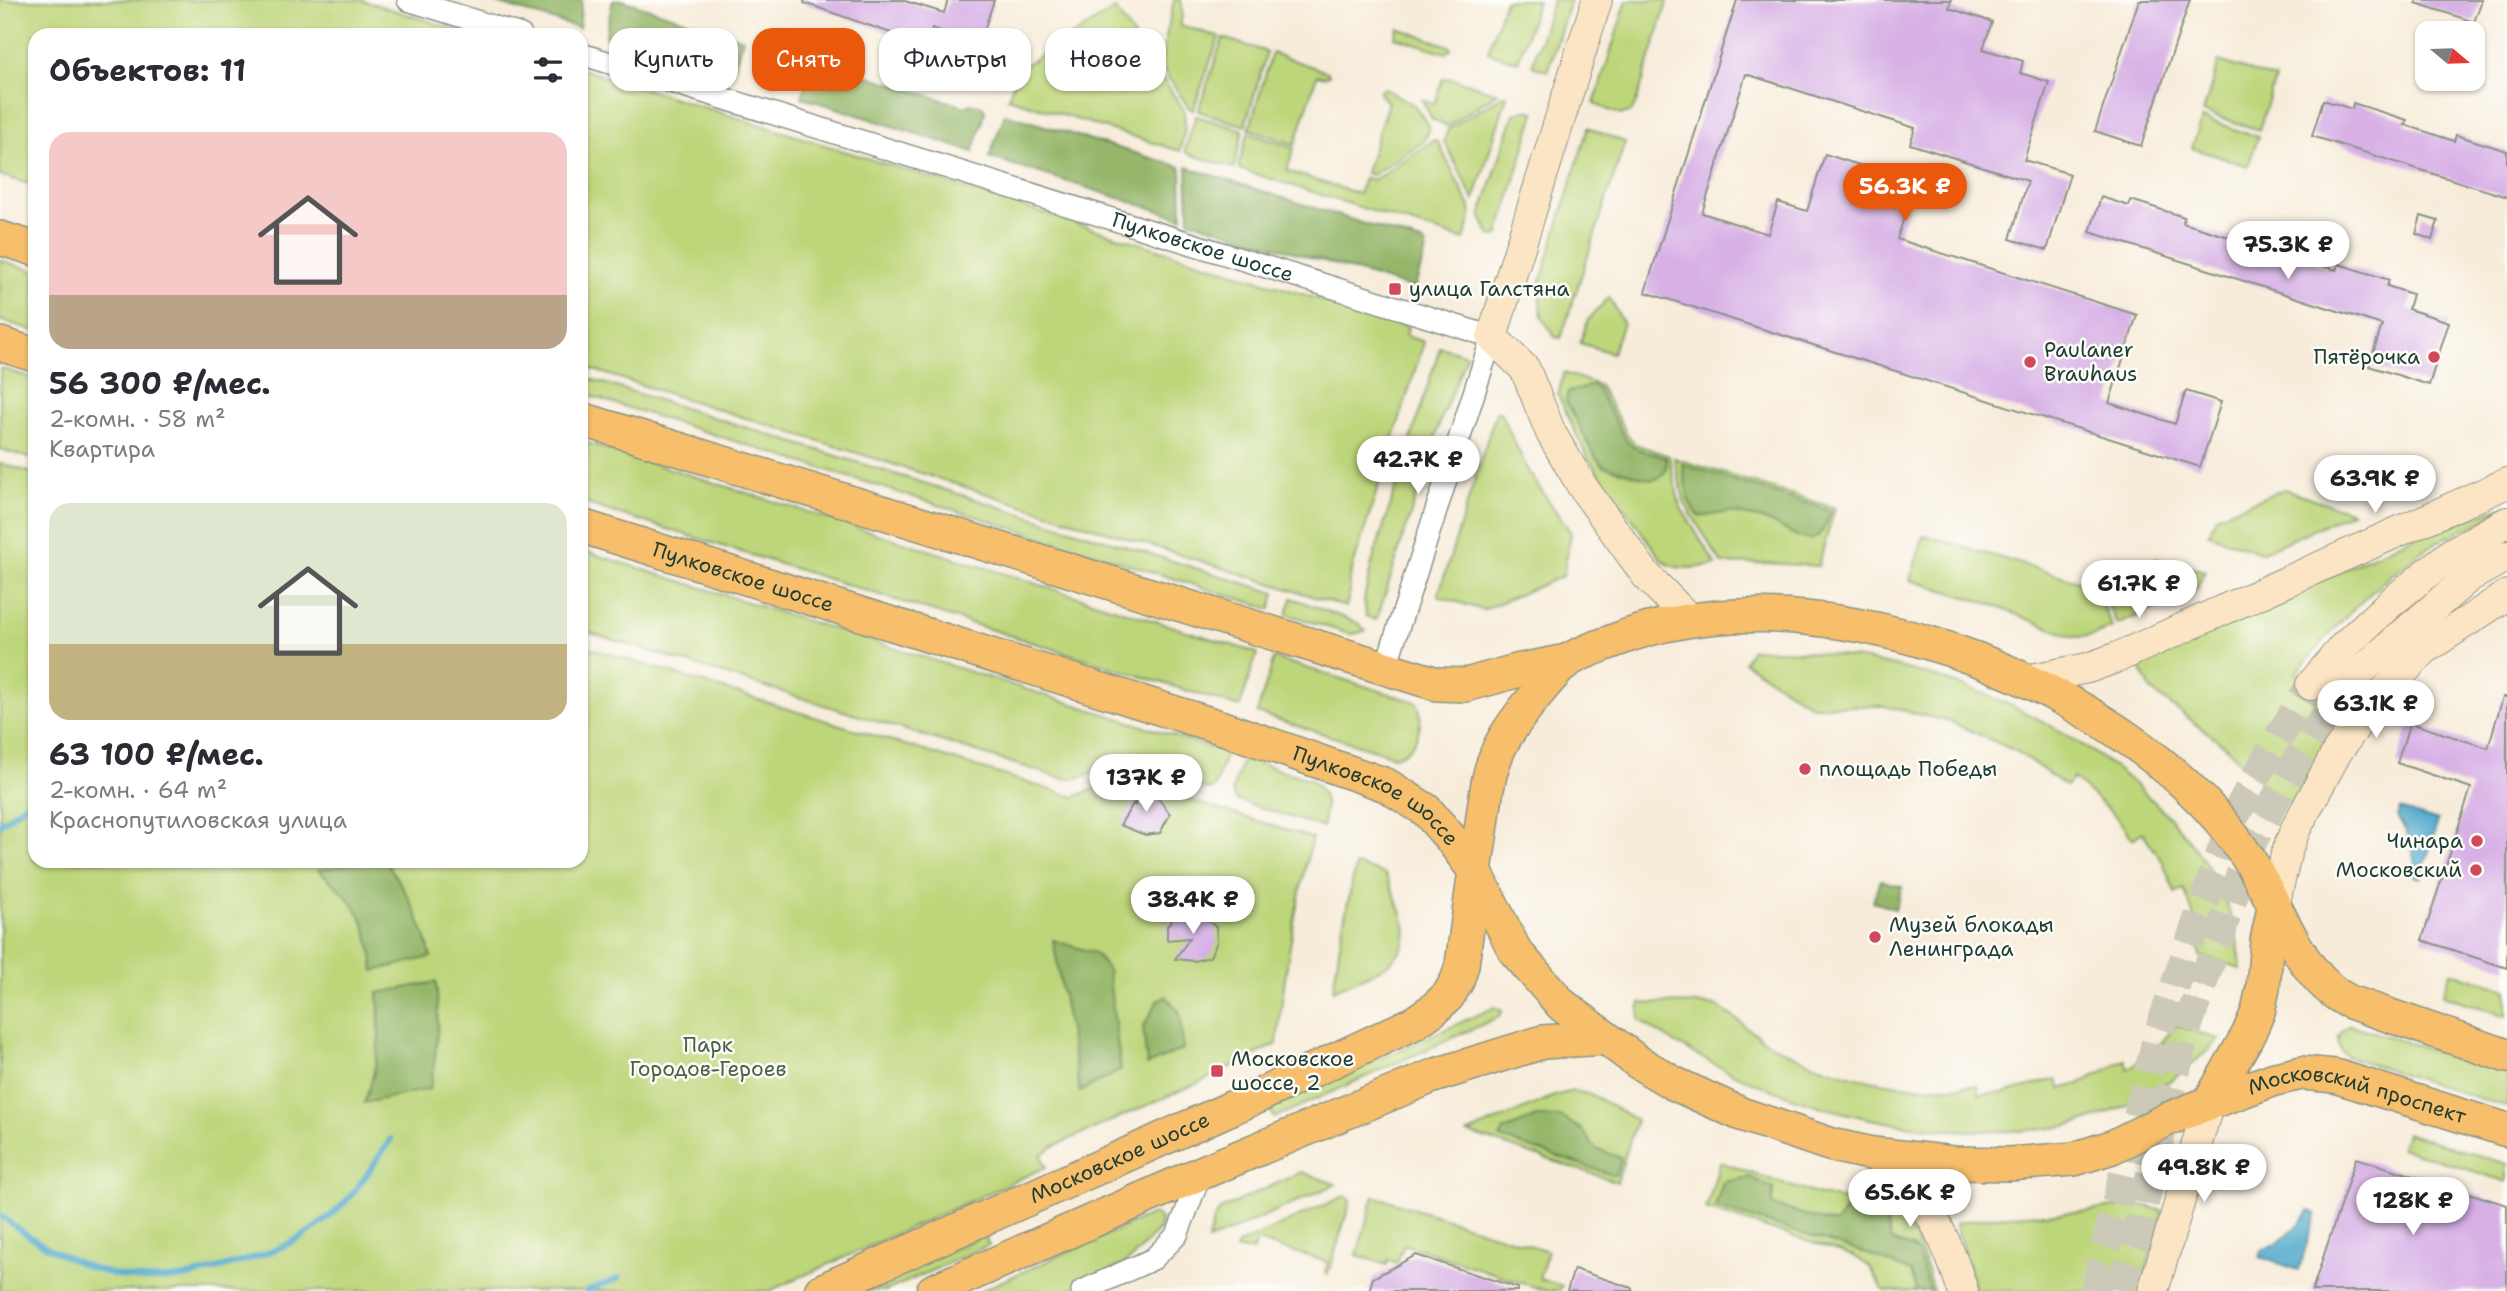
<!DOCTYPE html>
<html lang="ru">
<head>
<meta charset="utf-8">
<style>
  :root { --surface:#fff; --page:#f7f7f7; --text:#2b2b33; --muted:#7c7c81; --accent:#ea580c }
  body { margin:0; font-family:"Shantell Sans",sans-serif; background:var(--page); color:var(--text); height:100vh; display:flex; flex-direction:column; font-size:26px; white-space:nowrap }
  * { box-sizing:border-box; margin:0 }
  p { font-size:23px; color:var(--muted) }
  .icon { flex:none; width:38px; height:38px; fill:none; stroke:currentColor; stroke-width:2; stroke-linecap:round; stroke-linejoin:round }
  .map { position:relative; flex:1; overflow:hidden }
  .sheet { position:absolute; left:28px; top:28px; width:560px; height:840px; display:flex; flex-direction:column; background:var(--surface); border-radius:21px; box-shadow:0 2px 5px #0004 }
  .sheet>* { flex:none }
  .hud { position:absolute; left:609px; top:28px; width:665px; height:63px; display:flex; gap:14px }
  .needle { width:46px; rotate:109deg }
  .buttons { position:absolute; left:2415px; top:21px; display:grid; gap:14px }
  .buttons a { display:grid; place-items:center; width:70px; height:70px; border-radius:14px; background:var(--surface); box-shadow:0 2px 5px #0004; font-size:35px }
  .price { position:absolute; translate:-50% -60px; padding:0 16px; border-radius:24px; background:#fff; color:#222; font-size:23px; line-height:46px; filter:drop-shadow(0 2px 4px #0008) }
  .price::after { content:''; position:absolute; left:50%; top:42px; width:21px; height:16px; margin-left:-10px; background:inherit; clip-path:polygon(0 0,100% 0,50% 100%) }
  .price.current { background:var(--accent); color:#fff }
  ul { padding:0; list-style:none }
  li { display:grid; align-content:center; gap:14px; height:371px; padding:0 21px }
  li span { display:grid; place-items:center; height:217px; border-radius:21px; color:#555 }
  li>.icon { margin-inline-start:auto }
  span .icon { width:126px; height:126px; fill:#fffc; stroke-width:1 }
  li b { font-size:30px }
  h2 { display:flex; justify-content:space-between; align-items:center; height:84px; padding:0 21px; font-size:30px }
  .pill { padding:0 24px; border-radius:21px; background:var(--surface); box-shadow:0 2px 5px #0004; font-size:24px; line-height:63px }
  .pill.current { background:var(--accent); color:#fff }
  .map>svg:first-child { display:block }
</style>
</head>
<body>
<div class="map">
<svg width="2507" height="1291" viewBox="0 0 2507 1291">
  <rect width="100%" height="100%" fill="#fdfcf7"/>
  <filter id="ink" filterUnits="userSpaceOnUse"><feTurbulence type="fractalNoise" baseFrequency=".0143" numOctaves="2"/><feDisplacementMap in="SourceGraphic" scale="14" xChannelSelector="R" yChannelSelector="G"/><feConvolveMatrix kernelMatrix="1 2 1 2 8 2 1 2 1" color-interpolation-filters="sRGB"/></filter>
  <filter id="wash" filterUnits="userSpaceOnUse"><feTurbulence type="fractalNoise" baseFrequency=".00686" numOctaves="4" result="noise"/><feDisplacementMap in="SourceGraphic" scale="28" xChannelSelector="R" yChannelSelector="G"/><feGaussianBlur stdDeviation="1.57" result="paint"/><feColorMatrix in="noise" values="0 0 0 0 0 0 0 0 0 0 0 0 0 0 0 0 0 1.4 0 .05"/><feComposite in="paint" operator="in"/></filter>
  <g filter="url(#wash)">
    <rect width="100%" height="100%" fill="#f7ecda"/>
    <g fill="#bed67a" stroke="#6e8a57" stroke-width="2">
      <polygon points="0,0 361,0 473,35 35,35 35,186 0,175"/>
      <polygon points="1174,0 1181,0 1183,12 1180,25 1219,37 1193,110 1189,108 1160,65"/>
      <polygon points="1505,0 1538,0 1518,62 1488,52"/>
      <polygon points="1553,0 1570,0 1548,71 1532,66"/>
      <polygon points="1627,0 1668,0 1637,100 1632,111 1621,115 1594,104"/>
      <polygon points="1115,9 1184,110 1185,128 1180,151 1008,98 1013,84 1025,65"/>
      <polygon points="1398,28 1449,46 1451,49 1446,53 1395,37"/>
      <polygon points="1223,38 1267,52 1245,126 1198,111"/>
      <polygon points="1272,53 1328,72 1329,75 1325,77 1317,75 1295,145 1249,129"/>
      <polygon points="2219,61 2275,79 2259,130 2203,112"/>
      <polygon points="581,69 1408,327 1406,336 1424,342 1349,579 1350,591 1346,607 581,366"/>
      <polygon points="1447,78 1450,78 1498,93 1447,126 1432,119 1422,100 1435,104 1442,80"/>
      <polygon points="1384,88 1414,105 1429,126 1429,131 1423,142 1372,175 1366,173 1388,102 1380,95 1379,90"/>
      <polygon points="1505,95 1507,96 1474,200 1444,141 1448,129"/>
      <polygon points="1524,110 1535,112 1498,236 1495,237 1489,234 1482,219 1482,212 1514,114"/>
      <polygon points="1196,116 1243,130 1234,168 1188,154 1185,150"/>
      <polygon points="2202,118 2258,137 2248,166 2192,148"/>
      <polygon points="1588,128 1625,142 1561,338 1555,337 1542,317 1539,293 1541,280"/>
      <polygon points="1248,133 1294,148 1287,171 1359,194 1364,178 1374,180 1434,140 1438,142 1470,207 1471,217 1464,240 1239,169 1239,164"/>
      <polygon points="0,260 35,271 35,331 0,320"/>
      <polygon points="1609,297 1623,323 1612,353 1580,343 1588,320"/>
      <polygon points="1440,347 1467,355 1442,416 1379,613 1376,620 1366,616 1364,599 1372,563"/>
      <polygon points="0,368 35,379 35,460 0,449"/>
      <path d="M1564 373 1599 385 1627 434 1635 444 1669 456 1680 506 1716 565C1699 566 1676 573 1662 560L1587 457 1558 395Z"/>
      <polygon points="581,376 1275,593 1271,609 581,393"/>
      <polygon points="1496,412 1500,412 1528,471 1571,533 1563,576 1483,610 1438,596"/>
      <polygon points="581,441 1257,653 1240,707 581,502"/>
      <polygon points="1674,458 1835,508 1818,566 1765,563 1722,564 1685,504"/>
      <path d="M0 463 35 474V861H581V645L1074 797 1112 782H1132L1312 838C1295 907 1284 974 1277 1044L1200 1082 1054 1146 1041 1155 1046 1167 769 1291H0Z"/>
      <polygon points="2284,489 2352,512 2261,553 2209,534 2216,516"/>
      <path d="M2507 506C2483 525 2448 533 2422 551 2375 585 2332 628 2296 674L2347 711 2319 757 2293 805 2268 789 2224 745 2151 690 2138 664 2420 534Z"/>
      <polygon points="1924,535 2095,586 2112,627 2093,636 2073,637 1990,604 1910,580"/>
      <path d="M581 550 1226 752 1215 787 1209 790C1199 787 1186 785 1177 782 1161 777 1144 767 1125 766 1102 764 1085 782 1061 778L581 630Z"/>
      <polygon points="2156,559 2205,571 2196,590 2117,625 2100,585"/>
      <polygon points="1292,598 1358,623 1366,631 1353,634 1346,633 1287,614"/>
      <path d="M1752 649C1897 651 2043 698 2151 799 2199 844 2237 901 2241 969L2200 956 2195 920 2184 889 2175 893 2163 862 2142 832 2133 839 2115 816 2073 778 2066 786 2016 751 1951 722 1884 706H1812L1744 662Z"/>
      <path d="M1274 658 1416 702C1428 719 1415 755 1394 756L1257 713Z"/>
      <path d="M1243 758 1311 780C1328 793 1327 807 1322 827L1236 800 1232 792Z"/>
      <path d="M1356 865 1385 874C1392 890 1402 908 1405 926 1412 965 1360 977 1333 990L1342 930Z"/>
      <polygon points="2451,972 2507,989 2507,1016 2443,995"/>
      <path d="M1640 1003C1659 1004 1698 1002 1715 1006 1724 1008 1753 1033 1764 1040 1827 1076 1906 1094 1978 1085L1979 1094 2003 1093 2057 1079 2061 1089 2079 1084 2125 1060 2128 1069 2158 1047 2176 1025 2219 1039C2182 1078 2136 1106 2084 1121 2052 1131 2017 1132 1984 1131 1860 1130 1741 1089 1639 1020Z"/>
      <polygon points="1495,1007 1502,1011 1499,1017 1274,1118 1269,1108"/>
      <path d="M2350 1025 2507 1073V1107L2346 1056C2335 1046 2336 1032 2350 1025Z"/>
      <polygon points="1573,1091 1592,1095 1636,1120 1617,1182 1468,1133 1554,1096"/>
      <polygon points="2406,1133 2507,1164 2507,1182 2401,1148"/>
      <path d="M1720 1162C1752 1173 1784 1185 1817 1194 1845 1202 1880 1203 1903 1223 1921 1239 1926 1269 1933 1291H1884L1870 1267 1854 1256 1706 1209Z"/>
      <polygon points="1301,1172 1336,1184 1208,1241 1213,1221 1220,1210"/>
      <polygon points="1344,1196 1349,1198 1350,1202 1328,1275 1325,1273 1328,1262 1257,1241 1252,1251 1236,1249 1239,1244"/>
      <polygon points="1374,1196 1548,1251 1539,1279 1562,1286 1560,1291 1547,1291 1404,1244 1397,1263 1388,1260 1387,1265 1357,1255"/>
      <polygon points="2136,1203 2163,1211 2140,1291 1976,1291 1955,1223 1991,1217 2091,1211"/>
      <polygon points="1153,1214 1161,1219 1160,1228 1132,1258 1121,1266 1065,1291 980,1291 1092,1241 1093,1243 1096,1242 1096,1239"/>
      <polygon points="984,1235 989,1245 886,1291 859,1291"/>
    </g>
    <g fill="#96b76a" stroke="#5a7a4f" stroke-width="2">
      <polygon points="487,0 582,0 579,28"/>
      <polygon points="613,0 622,0 743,39 731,76 605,37"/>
      <path d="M814 59 965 107C972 103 977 103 984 108L985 114 973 152 802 97Z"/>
      <polygon points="1005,114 1181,167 1182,218 989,157"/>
      <polygon points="1187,167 1421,242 1426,246 1426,250 1415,287 1411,288 1189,220"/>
      <path d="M1594 385 1598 390 1627 442 1635 448 1666 458C1669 469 1663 478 1652 480L1604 466 1596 458 1566 401 1568 392Z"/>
      <path d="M1682 464 1831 511C1817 557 1800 536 1769 522 1758 517 1743 515 1731 513 1720 511 1710 518 1699 516L1689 502Z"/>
      <path d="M365 861H385C407 891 423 921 431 957L374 971C369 918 357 904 318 870Z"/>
      <polygon points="1880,880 1902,887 1895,909 1873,902"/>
      <polygon points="1053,940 1095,953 1108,970 1121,1070 1080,1092"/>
      <path d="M436 982C440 1018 437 1053 430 1089L364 1103C379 1067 381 1031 378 993Z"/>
      <polygon points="1166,996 1180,1013 1183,1049 1147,1065 1143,1028 1158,1000"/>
      <polygon points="1536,1117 1561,1117 1581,1129 1596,1149 1619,1157 1621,1160 1616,1174 1612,1175 1500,1138 1504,1130"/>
      <polygon points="1750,1177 1773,1188 1772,1205 1832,1223 1836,1223 1847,1208 1853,1207 1885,1217 1891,1241 1912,1248 1918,1253 1930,1291 1917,1291 1911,1272 1868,1254 1715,1207 1723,1182"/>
    </g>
    <g fill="#4da8cb" stroke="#367280" stroke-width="2">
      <path d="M2400 809 2438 821 2421 878 2414 876C2416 852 2410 836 2397 816Z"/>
      <path d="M2309 1211 2316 1213 2299 1270 2259 1257 2261 1250C2282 1243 2297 1229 2309 1211Z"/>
    </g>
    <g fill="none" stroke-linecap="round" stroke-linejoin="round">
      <g stroke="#4da8cb" stroke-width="6">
        <polyline points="0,824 35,797"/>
        <path d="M0 1215C46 1252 106 1283 166 1279 189 1278 212 1270 233 1264 275 1252 304 1240 336 1211 358 1191 374 1163 391 1139"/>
        <polyline points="587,1291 619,1278"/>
      </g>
    </g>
    <g id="blocks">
      <g fill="#d7b0e6">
        <polygon points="805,0 902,0 944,13 948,0 994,0 980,43 932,28 928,42 909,37 908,39 804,3"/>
        <polygon points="1737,0 1951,0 1949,8 1992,22 1983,49 2023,61 2020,73 2049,82 2024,160 2070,174 2047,250 2010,239 2028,181 1910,144 1915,128 1746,74 1702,213 1768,234 1778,202 1807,211 1825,154 1915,183 1897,239 2137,315 2109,403 2175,424 2186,391 2221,402 2200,467 1645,292"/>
        <polygon points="2139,0 2190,0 2141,146 2095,131"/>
        <polygon points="2417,0 2482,0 2474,22 2416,3"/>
        <polygon points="2323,100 2352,109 2353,103 2407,120 2405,125 2454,141 2456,135 2507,151 2507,197 2312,136"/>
        <polygon points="2101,197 2129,206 2131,200 2184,217 2183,223 2232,238 2234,232 2287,249 2286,254 2336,270 2339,264 2389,280 2387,286 2412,294 2408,309 2449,322 2429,385 2369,366 2382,325 2090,232"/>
        <polygon points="2421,216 2438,221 2432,240 2416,234"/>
        <polygon points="2503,697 2507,697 2507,968 2422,940 2471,788 2397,763 2410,723 2488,748"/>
        <polygon points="1134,785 1159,799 1170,814 1160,833 1145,835 1120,825 1133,804 1135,805"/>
        <polygon points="1185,913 1198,913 1216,927 1217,942 1210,957 1194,961 1175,959 1190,938 1167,940 1167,926 1175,916"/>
        <polygon points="2356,1158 2507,1205 2507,1291 2312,1291"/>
        <polygon points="1416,1255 1518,1288 1518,1291 1369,1291 1373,1278"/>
        <polygon points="1574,1269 1632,1288 1632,1291 1567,1291"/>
      </g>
    </g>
  </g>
  <g filter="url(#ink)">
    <use href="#blocks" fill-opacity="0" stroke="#8b9487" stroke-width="2"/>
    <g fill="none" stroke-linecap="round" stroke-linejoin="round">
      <g stroke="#ccc9b9" stroke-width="30" stroke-dasharray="30 15" stroke-linecap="butt">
        <polyline points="2095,1291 2158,1035 2233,819 2270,752 2311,685"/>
        <polyline points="2123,1291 2184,1036 2253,840 2296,762 2334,702"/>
      </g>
      <defs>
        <g id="street">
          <polyline points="408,0 521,35"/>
          <path id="s1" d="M581 54 1492 337 1385 669"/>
          <polyline points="1082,1291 1153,1259 1177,1235 1201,1173"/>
        </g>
        <g id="secondary">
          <polyline points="1597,0 1492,337 1525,369 1551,433 1582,486 1646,575 1690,620"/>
          <polyline points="2025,680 2088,668 2118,657 2507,483"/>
          <polyline points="2311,685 2343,647 2389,604 2453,552 2507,522"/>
          <polyline points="2334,702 2362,670 2469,577 2507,556"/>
          <polyline points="2274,907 2286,854 2295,830 2337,752 2357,724 2377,699 2425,649 2507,595"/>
          <path d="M1873 1154C1925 1192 1944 1231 1963 1291"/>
          <polyline points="2153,1291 2209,1103"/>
        </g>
        <g id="primary">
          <polyline points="0,238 35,249"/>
          <polyline points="0,344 35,355"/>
          <polyline points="581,419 1437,684 1466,685 1516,671 1567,661"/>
          <path id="s2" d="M581 526 1226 729 1386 785 1426 810 1452 840 1475 871 1515 951 1562 1005 1638 1062 1673 1083 1741 1114 1832 1145 1873 1154 1953 1163 2009 1164 2074 1159 2112 1147 2168 1119 2209 1103 2275 1079 2302 1073 2335 1076 2507 1130"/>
          <polyline points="2209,1103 2248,1035 2258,1012 2263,988 2267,941 2274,907"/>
          <path id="s3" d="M821 1291 1256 1097 1414 1023 1434 1009 1448 996 1457 981 1462 965C1468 920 1474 876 1481 831 1486 797 1487 765 1507 734 1517 718 1554 670 1569 660 1582 652 1601 646 1616 640 1795 570 2050 660 2186 785 2209 806 2231 832 2248 858 2278 902 2298 978 2350 1002L2507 1056"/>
          <polyline points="933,1291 1201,1173 1433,1076 1543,1042 1605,1038"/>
        </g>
      </defs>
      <use href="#street" stroke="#8b9487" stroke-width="24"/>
      <use href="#secondary" stroke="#8b9487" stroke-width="32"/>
      <use href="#primary" stroke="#8b9487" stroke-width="36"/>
      <use href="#street" stroke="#fff" stroke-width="21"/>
      <use href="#secondary" stroke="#fce5c4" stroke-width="30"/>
      <use href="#primary" stroke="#f7bf6c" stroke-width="33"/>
    </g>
  </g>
  <g fill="#d1495b" stroke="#fdfcf7" stroke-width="2.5">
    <rect x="1388" y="282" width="14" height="14" rx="3.5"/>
    <circle cx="2434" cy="357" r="7"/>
    <circle cx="2030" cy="362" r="7"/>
    <circle cx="1805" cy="769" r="7"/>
    <circle cx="2477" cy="841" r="7"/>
    <circle cx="2476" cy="870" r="7"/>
    <circle cx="1875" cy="937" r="7"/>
    <rect x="1210" y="1064" width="14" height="14" rx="3.5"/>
  </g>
  <g text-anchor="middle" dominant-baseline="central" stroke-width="5" stroke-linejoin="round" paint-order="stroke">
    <g font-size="21" fill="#1f3d34" stroke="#fdfcf7">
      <text stroke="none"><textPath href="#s1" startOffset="651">Пулковское шоссе</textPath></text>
      <text stroke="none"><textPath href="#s2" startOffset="170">Пулковское шоссе</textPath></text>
      <text stroke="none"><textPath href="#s2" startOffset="842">Пулковское шоссе</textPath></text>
      <text stroke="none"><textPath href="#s2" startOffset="1984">Московский проспект</textPath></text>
      <text stroke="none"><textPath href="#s3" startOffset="327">Московское шоссе</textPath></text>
    </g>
    <g font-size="21" fill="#1f3d34" stroke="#fdfcf7" text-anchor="start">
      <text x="1409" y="289">улица Галстяна</text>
      <text x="2044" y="350">Paulaner<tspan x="2044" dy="24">Brauhaus</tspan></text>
      <text x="2420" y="357" text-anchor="end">Пятёрочка</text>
      <text x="1819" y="769">площадь Победы</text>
      <text x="2463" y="841" text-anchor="end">Чинара</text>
      <text x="2462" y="870" text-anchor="end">Московский</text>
      <text x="1889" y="925">Музей блокады<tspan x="1889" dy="24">Ленинграда</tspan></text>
      <text x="1231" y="1059">Московское<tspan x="1231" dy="24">шоссе, 2</tspan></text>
    </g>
    <g font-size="21" fill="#476346" stroke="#fdfcf7">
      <text x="708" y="1045">Парк<tspan x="708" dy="24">Городов-Героев</tspan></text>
    </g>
  </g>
</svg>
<div class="buttons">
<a><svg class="needle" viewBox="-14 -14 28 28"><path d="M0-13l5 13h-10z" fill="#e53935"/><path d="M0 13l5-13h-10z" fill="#7c7c81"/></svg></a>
</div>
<b class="price current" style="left:1905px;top:223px">56.3K ₽</b>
<b class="price" style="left:2288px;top:281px">75.3K ₽</b>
<b class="price" style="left:1418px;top:496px">42.7K ₽</b>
<b class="price" style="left:2375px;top:515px">63.9K ₽</b>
<b class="price" style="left:2139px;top:620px">61.7K ₽</b>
<b class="price" style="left:2376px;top:740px">63.1K ₽</b>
<b class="price" style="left:1146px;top:814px">137K ₽</b>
<b class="price" style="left:1193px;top:936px">38.4K ₽</b>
<b class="price" style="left:2204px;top:1204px">49.8K ₽</b>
<b class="price" style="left:1910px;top:1229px">65.6K ₽</b>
<b class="price" style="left:2413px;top:1237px">128K ₽</b>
<div class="hud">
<a class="pill">Купить</a>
<a class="pill current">Снять</a>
<a class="pill">Фильтры</a>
<a class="pill">Новое</a>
</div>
<section class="sheet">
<h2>Объектов: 11<svg class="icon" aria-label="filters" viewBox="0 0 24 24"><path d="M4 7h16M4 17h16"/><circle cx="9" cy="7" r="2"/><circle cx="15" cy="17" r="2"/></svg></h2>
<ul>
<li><span style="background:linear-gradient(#f6c9c9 75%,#b9a48a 0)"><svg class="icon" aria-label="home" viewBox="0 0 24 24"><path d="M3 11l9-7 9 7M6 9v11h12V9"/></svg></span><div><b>56 300 ₽/мес.</b><p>2-комн. · 58 m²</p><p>Квартира</p></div></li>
<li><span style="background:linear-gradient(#dfe7d0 65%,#c2b280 0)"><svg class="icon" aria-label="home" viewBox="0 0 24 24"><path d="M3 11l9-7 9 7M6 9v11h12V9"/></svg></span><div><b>63 100 ₽/мес.</b><p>2-комн. · 64 m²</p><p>Краснопутиловская улица</p></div></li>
</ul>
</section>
</div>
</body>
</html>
